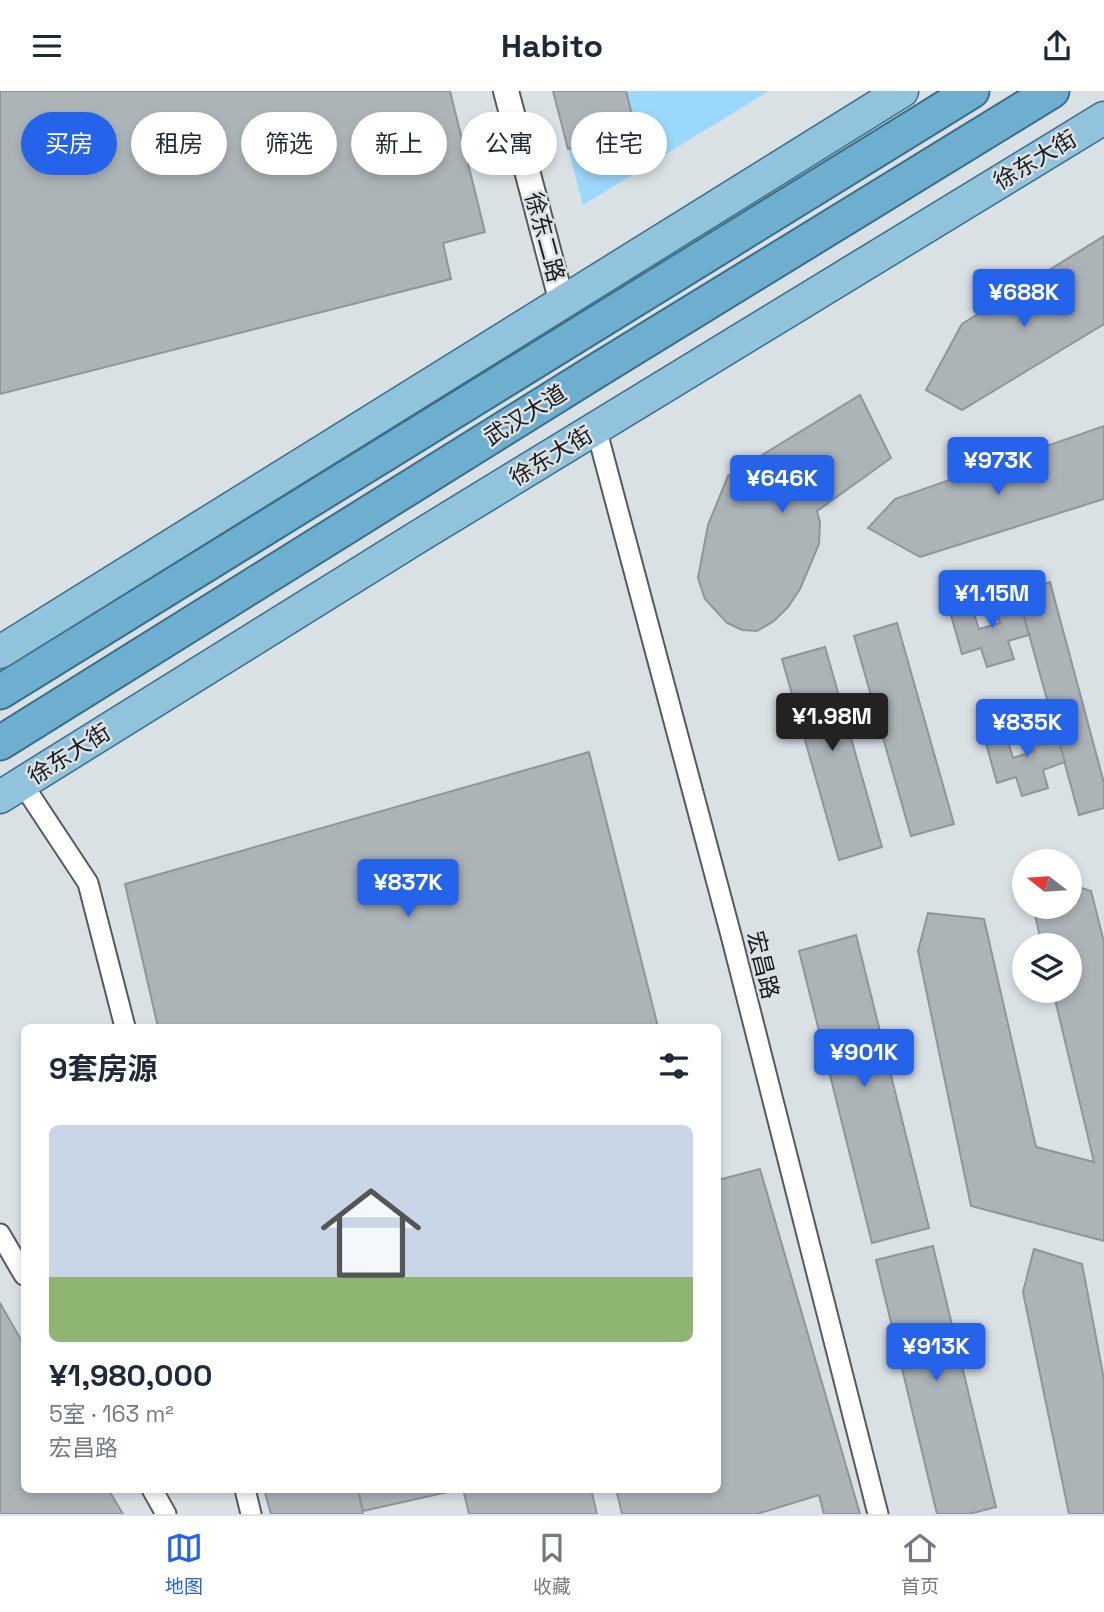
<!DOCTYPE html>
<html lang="zh">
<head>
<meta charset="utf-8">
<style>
  :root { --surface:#fff; --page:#f6f6f7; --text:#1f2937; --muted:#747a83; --line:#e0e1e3; --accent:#2563eb }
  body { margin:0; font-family:"Space Grotesk","Noto Sans SC",sans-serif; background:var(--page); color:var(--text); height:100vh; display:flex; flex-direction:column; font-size:26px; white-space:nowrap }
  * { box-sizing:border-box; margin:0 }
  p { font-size:23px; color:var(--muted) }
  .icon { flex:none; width:38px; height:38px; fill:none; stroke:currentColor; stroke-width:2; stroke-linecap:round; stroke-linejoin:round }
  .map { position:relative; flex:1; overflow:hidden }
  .drawer { position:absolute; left:21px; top:933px; width:700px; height:469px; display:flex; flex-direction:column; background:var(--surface); border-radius:10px; box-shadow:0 4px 10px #0003 }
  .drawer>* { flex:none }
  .banner { position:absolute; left:21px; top:21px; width:700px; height:63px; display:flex; gap:14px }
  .needle { width:46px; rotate:287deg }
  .fabs { position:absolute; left:1012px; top:758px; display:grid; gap:14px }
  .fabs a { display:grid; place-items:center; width:70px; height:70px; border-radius:50%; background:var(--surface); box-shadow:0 4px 10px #0003; font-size:35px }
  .price { position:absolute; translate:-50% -60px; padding:0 16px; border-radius:7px; background:var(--accent); color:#fff; font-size:23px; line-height:46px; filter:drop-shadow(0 2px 4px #0008) }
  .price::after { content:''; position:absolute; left:50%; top:42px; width:21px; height:16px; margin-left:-10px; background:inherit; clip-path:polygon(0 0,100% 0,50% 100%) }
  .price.current { background:#222; color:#fff }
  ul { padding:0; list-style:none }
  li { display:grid; align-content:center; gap:14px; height:371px; padding:0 28px }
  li+li { border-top:2px solid var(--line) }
  li span { display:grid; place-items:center; height:217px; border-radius:10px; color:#555 }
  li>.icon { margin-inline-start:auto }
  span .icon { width:126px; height:126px; fill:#fffc; stroke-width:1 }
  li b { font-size:30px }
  h2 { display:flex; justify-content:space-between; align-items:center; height:84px; padding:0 28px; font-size:30px }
  .tag { padding:0 24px; border-radius:32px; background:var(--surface); box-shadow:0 4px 10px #0003; font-size:24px; line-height:63px }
  .tag.current { background:var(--accent); color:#fff }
  header { display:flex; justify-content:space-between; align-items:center; height:91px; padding:0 28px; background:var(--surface); font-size:32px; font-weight:700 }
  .tabs { display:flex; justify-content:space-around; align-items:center; height:98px; border-top:2px solid var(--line); background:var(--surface); font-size:19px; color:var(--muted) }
  .tabs a { display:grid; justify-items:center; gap:4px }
  .tabs .current { color:var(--accent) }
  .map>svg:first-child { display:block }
</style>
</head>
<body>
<header><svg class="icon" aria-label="menu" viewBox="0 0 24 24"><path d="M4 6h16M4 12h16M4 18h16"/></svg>Habito<svg class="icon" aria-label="share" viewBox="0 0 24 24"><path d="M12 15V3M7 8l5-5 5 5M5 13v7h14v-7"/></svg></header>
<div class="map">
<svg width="1104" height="1423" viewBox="0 0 1104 1423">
  <rect width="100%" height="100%" fill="#dae1e5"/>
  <polygon fill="#9bd9fc" points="553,0 769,0 583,114"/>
  <g fill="#adb4b8" stroke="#8f969a" stroke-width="2">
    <polygon points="0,0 450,0 485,141 443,152 451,188 0,303"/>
    <polygon points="553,0 626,0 636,40 568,58"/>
    <polygon points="1104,145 1104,233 962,319 926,299 962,233"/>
    <polygon points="860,304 891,367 817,420 820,431 819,453 800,498 788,516 774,530 757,540 742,539 727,532 705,508 698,487 708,434 728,385"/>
    <polygon points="1104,335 1104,408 920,466 868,437 895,408"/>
    <polygon points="1050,491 1104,692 1104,717 1079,724 1017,500"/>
    <polygon points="1017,500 1029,544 1008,550 1014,568 987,576 981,557 962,563 950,521 971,514 979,538 1000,532 992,508"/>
    <polygon points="897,532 954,733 911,745 854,545"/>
    <polygon points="825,556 882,756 839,769 782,568"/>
    <polygon points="1053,630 1065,671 1043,679 1048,697 1022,705 1016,686 997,692 985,649 1006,643 1013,667 1034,660 1027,637"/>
    <polygon points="589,661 658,936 158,936 125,793"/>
    <polygon points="1069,793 1091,800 1104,851 1104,1150 971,1115 918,860 928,822 984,828 1036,1056 1094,1071 1053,900 1069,900 1069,854 1042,854 1034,820 1035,816 1069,816"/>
    <polygon points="856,844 929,1137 872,1152 799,860"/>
    <polygon points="760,1078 860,1423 824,1423 819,1404 757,1423 622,1423 616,1398 718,1398 718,1089"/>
    <polygon points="933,1155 996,1416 969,1423 937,1423 876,1169"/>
    <polygon points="1034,1158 1082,1173 1104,1288 1104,1423 1069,1423 1023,1201"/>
    <polygon points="0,1212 24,1254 24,1398 108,1398 123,1423 0,1423"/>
    <polygon points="264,1398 358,1398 363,1423 271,1423"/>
    <polygon points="358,1398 461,1398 363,1420"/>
    <polygon points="463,1398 591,1398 597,1423 469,1423"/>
  </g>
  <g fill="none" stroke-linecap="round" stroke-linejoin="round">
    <defs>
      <g id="minor">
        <polyline points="596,337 732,848 878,1423"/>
        <polyline points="22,692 88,792 125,936"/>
        <polyline points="0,1143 24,1184"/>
        <polyline points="152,1398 166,1423"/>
        <polyline points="245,1398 251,1423"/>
      </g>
      <polyline id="tertiary" points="506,0 562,212"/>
      <g id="primary">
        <polyline points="0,561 902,0"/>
        <polyline points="0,706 416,447 1104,27"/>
      </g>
      <g id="trunk">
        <polyline points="0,601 972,0"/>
        <polyline points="0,652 601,277 1052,0"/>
      </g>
    </defs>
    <use href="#minor" stroke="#545a5e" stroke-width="23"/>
    <use href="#tertiary" stroke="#545a5e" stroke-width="28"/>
    <use href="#primary" stroke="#386e89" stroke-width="35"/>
    <use href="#trunk" stroke="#386e89" stroke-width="37"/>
    <use href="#minor" stroke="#fff" stroke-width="19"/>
    <use href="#tertiary" stroke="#fff" stroke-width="24"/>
    <use href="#primary" stroke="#92c3dc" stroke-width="32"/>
    <use href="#trunk" stroke="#6eafd0" stroke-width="33"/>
  </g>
  <g text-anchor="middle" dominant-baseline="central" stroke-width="5" stroke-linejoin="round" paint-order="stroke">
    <g font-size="23" fill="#171a1b" stroke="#dae1e5">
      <text transform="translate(1035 69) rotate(-31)">徐东大街</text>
      <text transform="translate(545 146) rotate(75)">徐东二路</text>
      <text transform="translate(525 324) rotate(-32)">武汉大道</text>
      <text transform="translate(551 365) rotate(-31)">徐东大街</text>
      <text transform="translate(69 663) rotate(-32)">徐东大街</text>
      <text transform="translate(763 874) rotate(76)">宏昌路</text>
    </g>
  </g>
</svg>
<div class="fabs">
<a><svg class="needle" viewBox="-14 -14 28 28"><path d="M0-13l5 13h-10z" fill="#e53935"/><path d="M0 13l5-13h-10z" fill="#747a83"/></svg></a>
<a><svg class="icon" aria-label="layers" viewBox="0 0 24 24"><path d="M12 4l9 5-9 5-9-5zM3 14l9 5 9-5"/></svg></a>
</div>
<b class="price" style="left:1024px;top:238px">¥688K</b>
<b class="price" style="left:998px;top:406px">¥973K</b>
<b class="price" style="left:782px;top:424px">¥646K</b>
<b class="price" style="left:992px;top:539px">¥1.15M</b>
<b class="price current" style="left:832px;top:662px">¥1.98M</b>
<b class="price" style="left:1027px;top:668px">¥835K</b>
<b class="price" style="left:408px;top:828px">¥837K</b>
<b class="price" style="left:864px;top:998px">¥901K</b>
<b class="price" style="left:936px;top:1292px">¥913K</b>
<div class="banner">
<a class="tag current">买房</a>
<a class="tag">租房</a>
<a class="tag">筛选</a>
<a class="tag">新上</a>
<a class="tag">公寓</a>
<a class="tag">住宅</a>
</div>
<section class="drawer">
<h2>9套房源<svg class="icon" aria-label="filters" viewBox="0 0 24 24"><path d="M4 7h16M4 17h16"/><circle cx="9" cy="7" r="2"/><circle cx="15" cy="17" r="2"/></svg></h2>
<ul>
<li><span style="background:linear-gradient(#c9d6e8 70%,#8fb573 0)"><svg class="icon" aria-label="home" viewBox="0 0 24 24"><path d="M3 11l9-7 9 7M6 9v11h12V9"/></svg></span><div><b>¥1,980,000</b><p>5室 · 163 m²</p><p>宏昌路</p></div></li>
</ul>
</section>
</div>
<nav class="tabs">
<a class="current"><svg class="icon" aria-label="map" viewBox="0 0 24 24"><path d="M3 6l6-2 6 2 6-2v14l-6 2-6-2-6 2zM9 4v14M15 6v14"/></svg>地图</a>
<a><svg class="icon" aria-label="saved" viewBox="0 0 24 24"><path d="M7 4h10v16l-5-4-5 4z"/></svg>收藏</a>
<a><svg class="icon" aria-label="home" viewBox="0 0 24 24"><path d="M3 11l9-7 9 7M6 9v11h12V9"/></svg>首页</a>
</nav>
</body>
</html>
